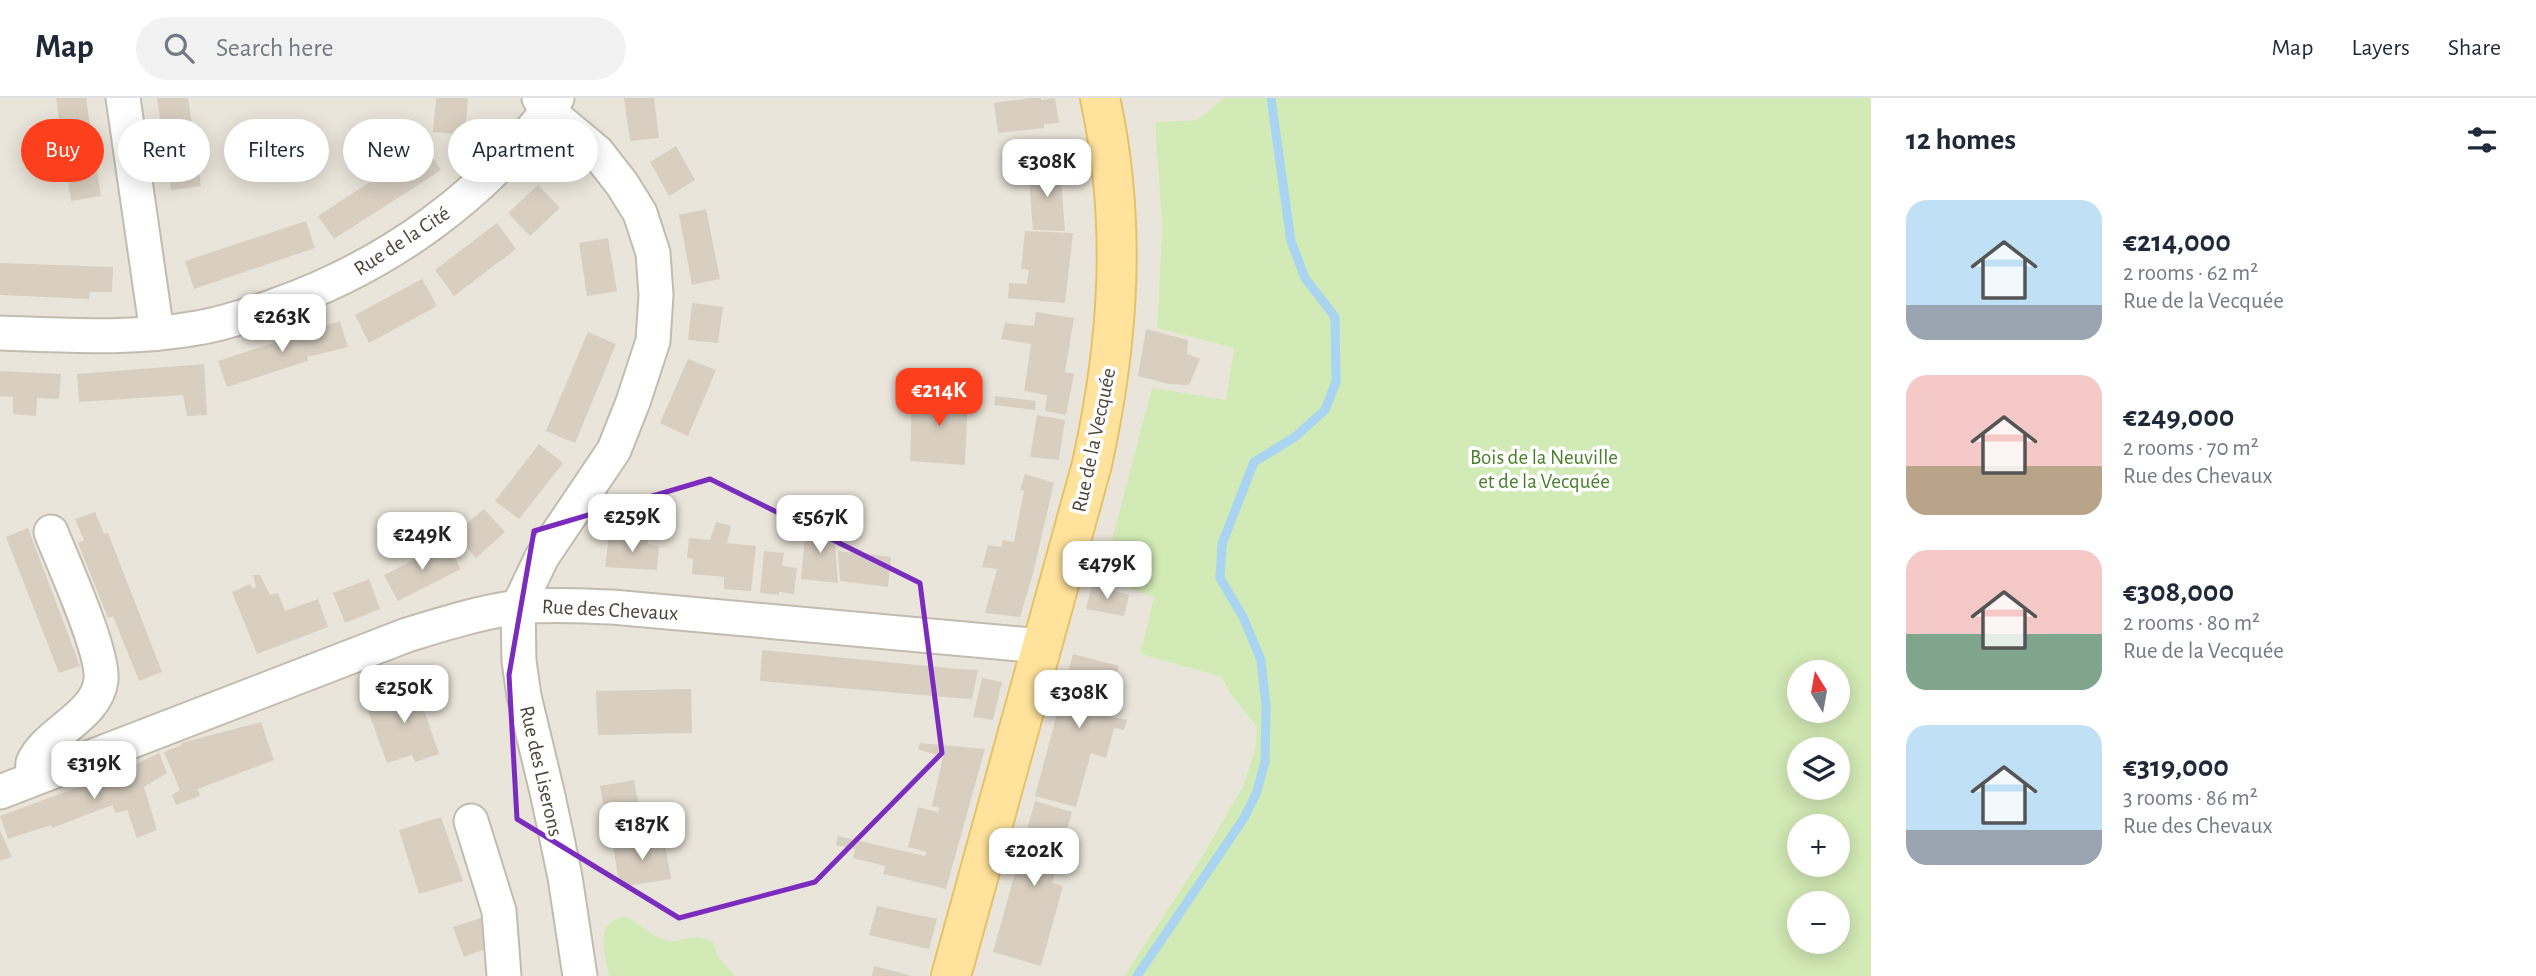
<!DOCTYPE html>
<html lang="en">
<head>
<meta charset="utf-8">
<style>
  :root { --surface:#fff; --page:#f2f2f3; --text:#1f2937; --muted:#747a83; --line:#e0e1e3; --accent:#fc3f1d }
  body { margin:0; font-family:"Alegreya Sans",sans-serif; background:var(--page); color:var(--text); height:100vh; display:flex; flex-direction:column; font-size:26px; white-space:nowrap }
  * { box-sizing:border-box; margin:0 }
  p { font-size:23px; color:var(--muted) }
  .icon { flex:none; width:38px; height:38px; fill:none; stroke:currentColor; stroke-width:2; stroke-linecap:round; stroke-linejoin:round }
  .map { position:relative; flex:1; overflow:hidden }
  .sheet { display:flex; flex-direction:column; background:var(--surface); width:665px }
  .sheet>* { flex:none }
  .hud { position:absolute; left:21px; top:21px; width:665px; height:63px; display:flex; gap:14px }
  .needle { width:46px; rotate:349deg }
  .fabs { position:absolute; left:1787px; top:562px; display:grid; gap:14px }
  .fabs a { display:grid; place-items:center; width:63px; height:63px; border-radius:50%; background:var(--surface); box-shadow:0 4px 18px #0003; font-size:35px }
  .price { position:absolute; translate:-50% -60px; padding:0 16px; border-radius:14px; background:#fff; color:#222; font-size:23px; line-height:46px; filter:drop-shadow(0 2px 4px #0008) }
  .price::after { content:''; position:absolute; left:50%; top:42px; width:21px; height:16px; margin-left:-10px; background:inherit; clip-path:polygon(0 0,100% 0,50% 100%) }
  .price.on { background:var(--accent); color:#fff }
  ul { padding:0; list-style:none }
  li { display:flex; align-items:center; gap:21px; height:175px; padding:0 35px }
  li span { display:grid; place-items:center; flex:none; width:196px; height:140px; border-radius:21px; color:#555 }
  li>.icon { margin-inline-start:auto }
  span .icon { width:84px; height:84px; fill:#fffc; stroke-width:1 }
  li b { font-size:30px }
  h2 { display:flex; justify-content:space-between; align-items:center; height:84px; padding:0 35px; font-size:30px }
  .chip { padding:0 24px; border-radius:32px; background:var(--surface); box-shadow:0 4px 18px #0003; font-size:24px; line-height:63px }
  .chip.on { background:var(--accent); color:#fff }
  header { display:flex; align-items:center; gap:42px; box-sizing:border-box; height:98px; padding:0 35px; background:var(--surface); border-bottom:2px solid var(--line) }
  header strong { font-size:33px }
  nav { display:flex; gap:38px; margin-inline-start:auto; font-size:24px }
  .search { width:490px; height:63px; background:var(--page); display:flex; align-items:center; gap:18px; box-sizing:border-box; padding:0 24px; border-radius:38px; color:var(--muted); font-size:26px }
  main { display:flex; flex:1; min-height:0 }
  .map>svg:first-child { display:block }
</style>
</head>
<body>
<header>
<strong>Map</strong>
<div class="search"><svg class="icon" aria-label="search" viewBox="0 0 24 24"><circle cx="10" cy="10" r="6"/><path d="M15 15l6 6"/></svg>Search here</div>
<nav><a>Map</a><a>Layers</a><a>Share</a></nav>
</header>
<main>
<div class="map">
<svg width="1871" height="878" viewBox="0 0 1871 878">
  <rect width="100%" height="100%" fill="#f6f3ec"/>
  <polygon fill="#eae5da" points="0,0 1224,0 1197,22 1155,25 1162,129 1157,230 1234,250 1226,303 1154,499 1140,556 1222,579 1229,594 1257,629 1255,651 1243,688 1198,765 1124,878 0,878"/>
  <g fill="#d2eab5" fill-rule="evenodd">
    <path d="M1224 0H1871V878H1124L1198 765 1243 688 1255 651 1257 629 1229 594 1222 579 1140 556 1154 499 1102 480 1152 290 1226 302 1234 250 1157 230 1162 129 1155 24 1197 22ZM1799 574H1838V612H1799ZM1799 651H1838V690H1799ZM1799 728H1838V766H1799ZM1799 805H1838V844H1799Z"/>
    <path d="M626 819C640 825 650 838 664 842 683 847 691 832 713 844L717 857 735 878H609C606 855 592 822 626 819Z"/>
  </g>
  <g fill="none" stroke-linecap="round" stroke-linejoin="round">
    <polyline stroke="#a9d4f2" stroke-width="9" points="1137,878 1244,720 1256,696 1265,664 1266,608 1261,562 1243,519 1220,480 1222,446 1254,364 1295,339 1325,312 1336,284 1335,219 1305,180 1291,143 1271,0"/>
  </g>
  <g fill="#d8cfc1">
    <polygon points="56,0 86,0 101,98 71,103"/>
    <polygon points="157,0 188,0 201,88 171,92"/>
    <polygon points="436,0 468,0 465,37 433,34"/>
    <polygon points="624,0 654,0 659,40 630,43"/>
    <polygon points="1031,0 1041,0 1041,2 1055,0 1059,25 1044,26 1044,30 998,35 994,5"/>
    <polygon points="425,48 441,72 334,141 318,118"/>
    <polygon points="676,48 695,82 669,98 650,64"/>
    <polygon points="1060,69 1065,133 1033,132 1028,71"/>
    <polygon points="538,87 560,110 530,138 508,115"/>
    <polygon points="706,111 720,181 692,187 679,117"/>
    <polygon points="306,123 315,150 194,191 185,163"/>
    <polygon points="497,125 516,151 454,198 435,172"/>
    <polygon points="1025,133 1073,135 1065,205 1008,200 1009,185 1027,186 1029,172 1021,171"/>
    <polygon points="608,140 617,193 587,198 579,145"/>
    <polygon points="0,165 113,169 112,194 90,194 89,201 0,197"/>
    <polygon points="422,181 437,208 369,245 355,217"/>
    <polygon points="692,205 723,209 718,245 688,242"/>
    <polygon points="1036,214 1074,220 1065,274 1074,276 1066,317 1045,313 1047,297 1024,293 1031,246 1001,241 1005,225 1034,228"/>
    <polygon points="340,223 348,249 307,259 308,263 227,289 218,263"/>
    <polygon points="1146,231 1188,242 1187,256 1200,261 1189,287 1169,286 1138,278"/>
    <polygon points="588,234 616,246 575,345 546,333"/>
    <polygon points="688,261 716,272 688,338 660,325"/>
    <polygon points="204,266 207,317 187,318 183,297 79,304 77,276"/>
    <polygon points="0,273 61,276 59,301 37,300 36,318 13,316 13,299 0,298"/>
    <polygon points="912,295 968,297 965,367 910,363"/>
    <polygon points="995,298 1036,303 1035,312 994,307"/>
    <polygon points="1037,317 1065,322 1059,362 1030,359"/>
    <polygon points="539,346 563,365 519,421 495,403"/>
    <polygon points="1025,376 1054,385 1033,475 1020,519 985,515 997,471 982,469 988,447 1001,449 1003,442 1014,444 1024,393 1020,392"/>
    <polygon points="484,411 505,434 476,460 455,436"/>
    <polygon points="95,414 104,436 108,435 162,574 139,583 113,518 108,520 78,445 84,442 75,421"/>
    <polygon points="716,424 731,428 727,445 756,448 751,493 724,491 724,479 692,476 693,461 687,460 689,440 710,442"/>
    <polygon points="806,428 834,431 838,485 801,481"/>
    <polygon points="28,430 80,568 59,575 6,439"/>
    <polygon points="609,438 648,441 648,446 659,448 657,472 605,469"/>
    <polygon points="447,445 461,471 398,503 384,477"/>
    <polygon points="764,453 784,455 782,468 797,470 794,496 779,494 779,497 760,495"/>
    <polygon points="838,453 891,459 888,489 840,483"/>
    <polygon points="253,477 260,477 270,497 278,495 285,513 318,501 328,529 257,556 232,494 250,486 252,490 256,489"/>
    <polygon points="369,481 380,511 345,525 333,495"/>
    <polygon points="1092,487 1129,497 1124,518 1086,511"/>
    <polygon points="762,552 959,571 978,572 972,601 957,600 760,583"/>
    <polygon points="1073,556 1119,568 1109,600 1103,598 1098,616 1127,622 1124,632 1114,630 1106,660 1091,655 1076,709 1035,698"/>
    <polygon points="413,580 439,656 415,664 412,657 387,665 368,613 395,600 391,588"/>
    <polygon points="982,580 1002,584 993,622 973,619"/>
    <polygon points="691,591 692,635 598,637 596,593"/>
    <polygon points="261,624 274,662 198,691 200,698 176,707 172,697 180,692 164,654 182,647 181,645"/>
    <polygon points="920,645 985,651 946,791 883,776 885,768 853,760 855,751 836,747 838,738 925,758 927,754 908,749 918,709 938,714 940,710 932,708 943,659 918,651"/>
    <polygon points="159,655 167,675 144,689 157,732 137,740 127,712 116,715 112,707 52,730 51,727 8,741 0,718 87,686 119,671 120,674"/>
    <polygon points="634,682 641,718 607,725 600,688"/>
    <polygon points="1035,703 1072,714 1052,785 1063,788 1041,868 993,854"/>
    <polygon points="441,719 463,783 419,796 399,732"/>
    <polygon points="0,732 12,759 0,763"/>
    <polygon points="664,740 671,781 620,789 613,748"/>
    <polygon points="877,808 937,821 929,851 869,837"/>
    <polygon points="484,819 491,849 464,859 453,829"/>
    <polygon points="874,868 909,877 909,878 872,878"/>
  </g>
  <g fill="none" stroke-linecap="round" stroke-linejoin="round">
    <defs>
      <g id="minor">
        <polyline points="123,0 157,235"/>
        <polyline points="539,0 548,13 597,54 622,86 640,115 653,155 656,197 653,243 633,304 614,352 542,459 518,509 519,563 524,598 548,698 565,779 580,878"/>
        <path d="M0 235C65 237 132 242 197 230 223 226 249 217 274 208 388 168 485 98 557 0"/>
        <path d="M33 681C33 676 32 669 33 665 46 634 97 619 101 582 104 554 63 465 51 434"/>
        <path d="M0 694 407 537C443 526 481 514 519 509 550 506 581 508 612 509L1042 548"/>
        <polyline points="471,723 499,813 504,878"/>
      </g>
      <path id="major" d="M951 878 1092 366C1119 243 1127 124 1100 0"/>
    </defs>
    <use href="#minor" stroke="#c2bbae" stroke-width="37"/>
    <use href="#major" stroke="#e6c16a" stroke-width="42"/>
    <use href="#minor" stroke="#fff" stroke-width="33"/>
    <use href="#major" stroke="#ffe39c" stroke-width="38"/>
  </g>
  <path fill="none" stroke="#7b2cbf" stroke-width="5" stroke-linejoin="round" d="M710 381 920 485 942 655 815 784 679 820 517 721 509 577 534 433Z"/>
  <g text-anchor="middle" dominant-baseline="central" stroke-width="7" stroke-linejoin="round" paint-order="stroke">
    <g font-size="21" fill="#4b4439" stroke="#fff">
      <text transform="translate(402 143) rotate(-33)">Rue de la Cité</text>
      <text transform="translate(1094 342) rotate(-78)">Rue de la Vecquée</text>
      <text transform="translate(610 512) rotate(3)">Rue des Chevaux</text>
      <text transform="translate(541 673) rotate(77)">Rue des Liserons</text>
    </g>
    <g font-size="21" fill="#4a7f2a" stroke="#fff">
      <text x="1544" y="359">Bois de la Neuville<tspan x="1544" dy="24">et de la Vecquée</tspan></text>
    </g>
  </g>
</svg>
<div class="fabs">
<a><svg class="needle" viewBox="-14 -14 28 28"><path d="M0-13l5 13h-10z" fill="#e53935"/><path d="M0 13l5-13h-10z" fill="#747a83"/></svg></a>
<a><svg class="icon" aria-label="layers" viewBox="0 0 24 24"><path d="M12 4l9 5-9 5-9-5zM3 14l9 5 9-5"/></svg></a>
<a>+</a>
<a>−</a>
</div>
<b class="price" style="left:1047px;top:101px">€308K</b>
<b class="price" style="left:282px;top:256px">€263K</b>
<b class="price on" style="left:939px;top:330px">€214K</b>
<b class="price" style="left:632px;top:456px">€259K</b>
<b class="price" style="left:820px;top:457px">€567K</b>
<b class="price" style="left:422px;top:474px">€249K</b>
<b class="price" style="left:1107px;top:503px">€479K</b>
<b class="price" style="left:404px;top:627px">€250K</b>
<b class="price" style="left:1079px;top:632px">€308K</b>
<b class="price" style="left:94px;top:703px">€319K</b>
<b class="price" style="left:642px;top:764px">€187K</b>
<b class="price" style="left:1034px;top:790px">€202K</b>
<div class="hud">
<a class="chip on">Buy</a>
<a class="chip">Rent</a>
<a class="chip">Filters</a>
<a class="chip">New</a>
<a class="chip">Apartment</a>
</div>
</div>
<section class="sheet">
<h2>12 homes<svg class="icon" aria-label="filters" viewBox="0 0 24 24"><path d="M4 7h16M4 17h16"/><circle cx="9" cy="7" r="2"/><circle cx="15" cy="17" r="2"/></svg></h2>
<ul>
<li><span style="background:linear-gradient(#bfe0f5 75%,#9aa5b1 0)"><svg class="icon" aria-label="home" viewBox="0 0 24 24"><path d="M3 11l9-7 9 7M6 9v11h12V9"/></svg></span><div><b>€214,000</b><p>2 rooms · 62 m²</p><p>Rue de la Vecquée</p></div></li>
<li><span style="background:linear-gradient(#f6c9c9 65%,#b9a48a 0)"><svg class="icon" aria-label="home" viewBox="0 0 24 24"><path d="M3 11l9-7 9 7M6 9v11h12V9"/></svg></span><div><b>€249,000</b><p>2 rooms · 70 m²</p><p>Rue des Chevaux</p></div></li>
<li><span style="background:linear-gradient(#f6c9c9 60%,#7fa58c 0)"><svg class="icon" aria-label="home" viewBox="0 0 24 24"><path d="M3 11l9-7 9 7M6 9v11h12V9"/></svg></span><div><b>€308,000</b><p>2 rooms · 80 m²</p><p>Rue de la Vecquée</p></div></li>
<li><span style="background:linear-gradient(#bfe0f5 75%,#9aa5b1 0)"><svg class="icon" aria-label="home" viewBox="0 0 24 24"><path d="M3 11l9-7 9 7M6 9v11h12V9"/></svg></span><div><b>€319,000</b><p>3 rooms · 86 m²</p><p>Rue des Chevaux</p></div></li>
</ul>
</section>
</main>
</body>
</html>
